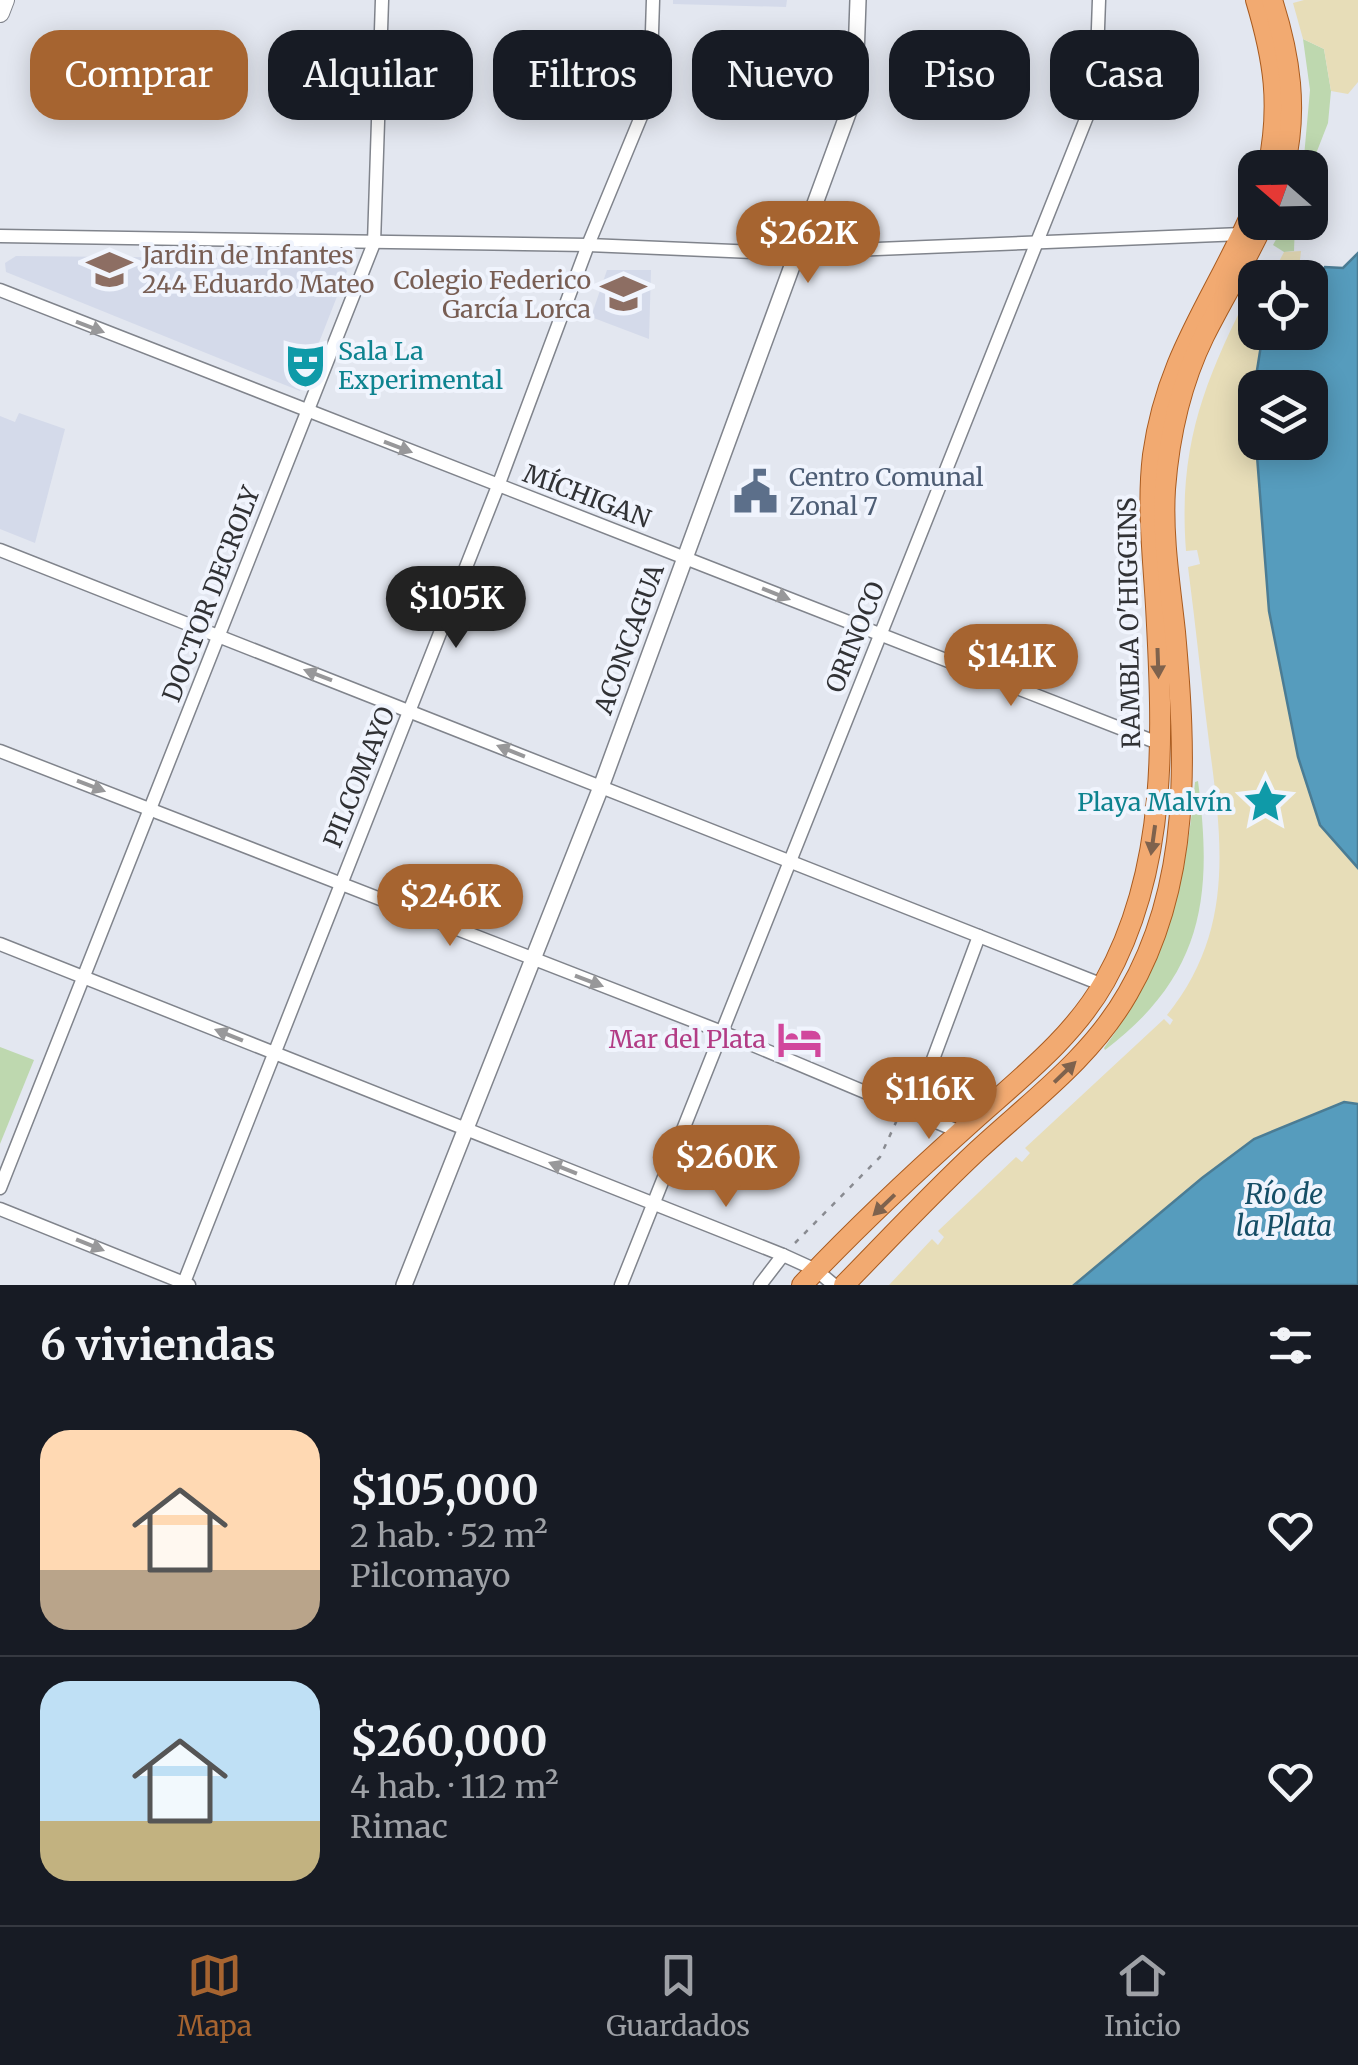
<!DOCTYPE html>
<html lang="es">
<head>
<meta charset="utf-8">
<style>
  :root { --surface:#171b24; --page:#20242c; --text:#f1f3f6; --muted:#9ea1a6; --line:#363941; --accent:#a66430 }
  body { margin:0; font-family:Merriweather,serif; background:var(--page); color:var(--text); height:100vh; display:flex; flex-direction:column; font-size:38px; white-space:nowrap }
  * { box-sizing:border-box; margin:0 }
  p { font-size:32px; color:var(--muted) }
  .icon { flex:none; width:55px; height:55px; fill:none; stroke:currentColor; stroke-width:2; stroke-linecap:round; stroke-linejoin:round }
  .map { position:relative; height:1285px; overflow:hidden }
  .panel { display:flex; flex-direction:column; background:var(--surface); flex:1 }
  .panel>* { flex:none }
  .guide { position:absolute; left:30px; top:30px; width:1300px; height:90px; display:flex; gap:20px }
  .needle { width:65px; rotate:290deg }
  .buttons { position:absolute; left:1238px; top:150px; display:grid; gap:20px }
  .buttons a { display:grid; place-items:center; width:90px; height:90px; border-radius:20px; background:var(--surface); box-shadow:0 5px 25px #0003; font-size:50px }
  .price { position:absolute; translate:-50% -85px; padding:0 22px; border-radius:35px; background:var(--accent); color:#fff; font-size:32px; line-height:65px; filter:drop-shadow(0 2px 5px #0008) }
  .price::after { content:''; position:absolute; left:50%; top:60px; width:30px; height:22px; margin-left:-15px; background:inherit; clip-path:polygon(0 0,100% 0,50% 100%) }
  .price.selected { background:#222; color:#fff }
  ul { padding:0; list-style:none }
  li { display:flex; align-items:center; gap:30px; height:250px; padding:0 40px }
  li+li { border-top:2px solid var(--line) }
  li span { display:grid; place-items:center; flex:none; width:280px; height:200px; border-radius:30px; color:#555 }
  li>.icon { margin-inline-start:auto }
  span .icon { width:120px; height:120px; fill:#fffc; stroke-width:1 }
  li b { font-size:42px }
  h2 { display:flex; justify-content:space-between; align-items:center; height:120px; padding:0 40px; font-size:42px }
  .chip { padding:0 35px; border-radius:30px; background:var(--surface); box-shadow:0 5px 25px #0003; font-size:35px; line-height:90px }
  .chip.selected { background:var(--accent); color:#fff }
  .dock { display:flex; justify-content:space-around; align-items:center; height:140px; border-top:2px solid var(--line); background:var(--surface); font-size:28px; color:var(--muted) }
  .dock a { display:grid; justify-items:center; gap:5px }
  .dock .selected { color:var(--accent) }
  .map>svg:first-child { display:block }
</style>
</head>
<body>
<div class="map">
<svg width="1358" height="1285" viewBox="0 0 1358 1285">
  <rect width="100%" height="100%" fill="#e3e7f0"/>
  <g fill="#d4daea">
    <polygon points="673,0 787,0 786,7 673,4"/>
    <polygon points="16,256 336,259 347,271 300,391 6,272 5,263"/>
    <polygon points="607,270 651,270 649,339 591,317"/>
    <polygon points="19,413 65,429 35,543 0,529 0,416 15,422"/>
  </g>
  <g fill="#bed8af">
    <polygon points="1303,39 1324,49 1331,91 1328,123 1310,169 1303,168 1310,90"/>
    <polygon points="1285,223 1295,223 1294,251 1284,252 1273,245"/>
    <path d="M1198 781C1213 896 1204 975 1105 1050L1104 1048C1166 964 1186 884 1195 782Z"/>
    <polygon points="0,1047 34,1060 0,1144"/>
  </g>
  <g fill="#e7ddb8">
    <polygon points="1304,0 1358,0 1358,82 1348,94 1331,91 1324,49 1303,39 1293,3"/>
    <polygon points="1301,251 1298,277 1271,277 1284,252"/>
    <path d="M1251 289 1255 292V332L1263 333 1253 395 1269 611 1298 757 1320 825 1358 868V1104L1344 1102 1254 1139 1202 1178 1074 1285H889L932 1239 938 1245 944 1237 938 1231 1016 1157 1022 1162 1030 1153 1025 1148 1164 1019 1170 1025 1173 1020 1167 1015C1233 933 1223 847 1210 750 1202 689 1196 628 1188 567L1200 564 1197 550 1186 551C1178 446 1204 381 1251 289Z"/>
  </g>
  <g fill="#569cbd" stroke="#4b7c94" stroke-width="2.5">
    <polygon points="1358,253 1358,868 1320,825 1298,757 1269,611 1256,443 1310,442 1310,388 1255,388 1255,422 1253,395 1263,333 1310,332 1310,290 1325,267 1343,268"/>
    <polygon points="1344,1102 1358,1104 1358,1285 1074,1285 1202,1178 1254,1139"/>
  </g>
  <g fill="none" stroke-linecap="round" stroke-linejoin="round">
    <defs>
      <g id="minor">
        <polyline points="0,236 588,245 779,253 1242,234"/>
        <polyline points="0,290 1158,743"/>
        <polyline points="0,550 1103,985"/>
        <polyline points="0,751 722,1032 960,1132"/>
        <polyline points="0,944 783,1255 816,1270 834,1285"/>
        <polyline points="913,1113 979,936"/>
        <polyline points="0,1188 374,243 382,0"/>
        <polyline points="0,1209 189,1285"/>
        <polyline points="183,1285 498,486 588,245 650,95 653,0"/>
        <polyline points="621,1285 1092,104 1096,84 1099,0"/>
        <polyline points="760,1285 783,1255"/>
      </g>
      <polyline id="tertiary" points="404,1285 601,787 850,108 855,86 858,0"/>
      <polyline id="secondary" points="0,13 5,0"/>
      <g id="primary">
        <path d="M1256 0C1274 60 1281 105 1268 168"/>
        <path d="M1272 0C1290 56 1298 110 1284 168"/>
        <path d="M802 1285C853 1231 909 1178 965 1128 1014 1083 1072 1040 1105 981 1169 867 1163 733 1156 606 1153 555 1147 505 1153 455 1167 353 1218 294 1255 205"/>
        <path d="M844 1285C888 1240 931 1194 977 1151 1031 1101 1091 1058 1128 993 1192 883 1186 755 1175 632 1170 585 1162 537 1165 489 1169 437 1181 383 1204 336 1223 298 1246 261 1264 222"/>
      </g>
    </defs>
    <use href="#minor" stroke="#80848c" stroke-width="15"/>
    <use href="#tertiary" stroke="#80848c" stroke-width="18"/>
    <use href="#secondary" stroke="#80848c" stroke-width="20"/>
    <use href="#primary" stroke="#a95b1f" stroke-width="22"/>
    <polyline stroke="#898b91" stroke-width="2.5" stroke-dasharray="5 8" stroke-linecap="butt" points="795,1243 880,1157 897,1120"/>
    <use href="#minor" stroke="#fff" stroke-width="12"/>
    <use href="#tertiary" stroke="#fff" stroke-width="15"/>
    <use href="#secondary" stroke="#fff" stroke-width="18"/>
    <use href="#primary" stroke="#f2aa71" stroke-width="20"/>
  </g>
  <defs><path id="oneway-solid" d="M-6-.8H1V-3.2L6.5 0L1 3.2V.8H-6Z" transform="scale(2.5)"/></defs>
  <g fill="#98989a">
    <use href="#oneway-solid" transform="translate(90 327) rotate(21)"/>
    <use href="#oneway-solid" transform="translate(398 447) rotate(21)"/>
    <use href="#oneway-solid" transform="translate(776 594) rotate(22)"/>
    <use href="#oneway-solid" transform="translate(318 675) rotate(-159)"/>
    <use href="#oneway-solid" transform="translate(511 751) rotate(-158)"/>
    <use href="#oneway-solid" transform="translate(91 786) rotate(21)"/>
    <use href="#oneway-solid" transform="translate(589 981) rotate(21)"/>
    <use href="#oneway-solid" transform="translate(229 1035) rotate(-158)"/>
    <use href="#oneway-solid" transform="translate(563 1168) rotate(-158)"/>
    <use href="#oneway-solid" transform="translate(90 1245) rotate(22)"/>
  </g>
  <g fill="#7e624d">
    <use href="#oneway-solid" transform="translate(1158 663) rotate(88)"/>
    <use href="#oneway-solid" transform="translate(1153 840) rotate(98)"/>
    <use href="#oneway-solid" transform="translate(1065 1072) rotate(-44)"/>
    <use href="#oneway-solid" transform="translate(884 1205) rotate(136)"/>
  </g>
  <defs>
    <symbol id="school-bare" viewBox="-9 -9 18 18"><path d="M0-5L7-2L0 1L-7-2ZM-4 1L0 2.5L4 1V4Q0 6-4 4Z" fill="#8d6e63" stroke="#f0f4fd" stroke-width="2.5" paint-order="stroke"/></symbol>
    <symbol id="theatre-bare" viewBox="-9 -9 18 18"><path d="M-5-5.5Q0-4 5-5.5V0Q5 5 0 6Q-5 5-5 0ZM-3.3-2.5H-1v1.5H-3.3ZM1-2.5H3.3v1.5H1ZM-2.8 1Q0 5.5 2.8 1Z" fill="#0f9aa8" stroke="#f0f4fd" stroke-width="2.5" paint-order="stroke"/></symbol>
    <symbol id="civic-bare" viewBox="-9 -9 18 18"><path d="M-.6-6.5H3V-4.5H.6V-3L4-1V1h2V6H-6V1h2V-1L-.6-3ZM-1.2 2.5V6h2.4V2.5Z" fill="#5c6f8a" stroke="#f0f4fd" stroke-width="2.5" paint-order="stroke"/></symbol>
    <symbol id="sight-bare" viewBox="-9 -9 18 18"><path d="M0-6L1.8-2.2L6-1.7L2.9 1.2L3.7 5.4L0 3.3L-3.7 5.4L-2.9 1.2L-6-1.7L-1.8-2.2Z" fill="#0f9aa8" stroke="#f0f4fd" stroke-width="2.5" paint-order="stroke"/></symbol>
    <symbol id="hotel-bare" viewBox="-9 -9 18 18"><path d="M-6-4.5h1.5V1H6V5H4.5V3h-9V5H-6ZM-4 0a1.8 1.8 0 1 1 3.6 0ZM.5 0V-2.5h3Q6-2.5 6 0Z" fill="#d1479c" stroke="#f0f4fd" stroke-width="2.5" paint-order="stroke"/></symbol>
  </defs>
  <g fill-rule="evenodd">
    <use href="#school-bare" x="78" y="238" width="63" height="63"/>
    <use href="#school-bare" x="592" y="262" width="63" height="63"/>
    <use href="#theatre-bare" x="274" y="334" width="63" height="63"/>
    <use href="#civic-bare" x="724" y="460" width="63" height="63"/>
    <use href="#sight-bare" x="1234" y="770" width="63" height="63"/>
    <use href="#hotel-bare" x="768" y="1008" width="63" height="63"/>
  </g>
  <g text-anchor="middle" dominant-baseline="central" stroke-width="8" stroke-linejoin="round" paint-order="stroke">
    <g font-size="25" fill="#785e54" stroke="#f0f4fd" text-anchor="start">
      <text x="142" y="255">Jardin de Infantes<tspan x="142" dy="29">244 Eduardo Mateo</tspan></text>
      <text x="591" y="280" text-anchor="end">Colegio Federico<tspan x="591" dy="29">García Lorca</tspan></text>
    </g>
    <g font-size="25" fill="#0d838f" stroke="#f0f4fd" text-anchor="start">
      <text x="338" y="351">Sala La<tspan x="338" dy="29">Experimental</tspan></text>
      <text x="1232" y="802" text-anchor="end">Playa Malvín</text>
    </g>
    <g font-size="25" fill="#4e5e75" stroke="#f0f4fd" text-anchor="start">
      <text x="789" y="477">Centro Comunal<tspan x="789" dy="29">Zonal 7</tspan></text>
    </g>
    <g font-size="25" fill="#313235" stroke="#f0f4fd">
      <text transform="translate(587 496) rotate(21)">MÍCHIGAN</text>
      <text transform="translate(211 594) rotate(-69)">DOCTOR DECROLY</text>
      <text transform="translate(1129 623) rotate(-91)">RAMBLA O'HIGGINS</text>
      <text transform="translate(855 637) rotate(-68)">ORINOCO</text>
      <text transform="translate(629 639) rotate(-70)">ACONCAGUA</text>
      <text transform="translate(359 777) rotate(-68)">PILCOMAYO</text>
    </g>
    <g font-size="25" fill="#b23c85" stroke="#f0f4fd" text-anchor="end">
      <text x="766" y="1039">Mar del Plata</text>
    </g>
    <g font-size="28" font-style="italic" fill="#154e66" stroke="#f0f4fd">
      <text x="1284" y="1194">Río de<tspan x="1284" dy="32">la Plata</tspan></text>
    </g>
  </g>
</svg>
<div class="buttons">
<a><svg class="needle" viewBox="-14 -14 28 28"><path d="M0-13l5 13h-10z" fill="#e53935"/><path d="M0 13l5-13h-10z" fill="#9ea1a6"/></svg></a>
<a><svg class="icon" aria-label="locate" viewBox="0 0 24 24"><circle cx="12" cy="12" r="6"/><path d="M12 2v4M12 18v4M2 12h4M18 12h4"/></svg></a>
<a><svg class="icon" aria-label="layers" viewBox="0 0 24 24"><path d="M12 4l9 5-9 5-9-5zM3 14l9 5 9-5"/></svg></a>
</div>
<b class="price" style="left:808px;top:286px">$262K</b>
<b class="price selected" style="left:456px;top:651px">$105K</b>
<b class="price" style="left:1011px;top:709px">$141K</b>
<b class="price" style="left:450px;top:949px">$246K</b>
<b class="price" style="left:929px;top:1142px">$116K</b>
<b class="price" style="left:726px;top:1210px">$260K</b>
<div class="guide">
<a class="chip selected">Comprar</a>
<a class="chip">Alquilar</a>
<a class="chip">Filtros</a>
<a class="chip">Nuevo</a>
<a class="chip">Piso</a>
<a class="chip">Casa</a>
</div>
</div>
<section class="panel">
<h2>6 viviendas<svg class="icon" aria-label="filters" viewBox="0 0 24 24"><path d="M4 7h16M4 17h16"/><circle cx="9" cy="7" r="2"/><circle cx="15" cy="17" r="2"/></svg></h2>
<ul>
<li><span style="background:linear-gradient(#ffd9b3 70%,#b9a48a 0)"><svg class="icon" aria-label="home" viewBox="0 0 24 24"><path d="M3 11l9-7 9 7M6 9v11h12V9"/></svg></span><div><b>$105,000</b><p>2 hab. · 52 m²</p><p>Pilcomayo</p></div><svg class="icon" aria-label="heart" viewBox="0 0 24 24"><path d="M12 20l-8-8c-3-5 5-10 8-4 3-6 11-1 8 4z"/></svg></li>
<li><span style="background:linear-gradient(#bfe0f5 70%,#c2b280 0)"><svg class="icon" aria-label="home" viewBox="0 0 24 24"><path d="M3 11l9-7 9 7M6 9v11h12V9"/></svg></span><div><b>$260,000</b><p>4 hab. · 112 m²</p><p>Rimac</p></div><svg class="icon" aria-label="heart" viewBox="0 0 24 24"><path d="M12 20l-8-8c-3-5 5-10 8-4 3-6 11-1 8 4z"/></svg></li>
</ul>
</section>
<nav class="dock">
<a class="selected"><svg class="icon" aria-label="map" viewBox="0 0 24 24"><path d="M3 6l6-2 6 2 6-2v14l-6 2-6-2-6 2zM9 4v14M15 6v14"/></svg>Mapa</a>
<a><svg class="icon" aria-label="saved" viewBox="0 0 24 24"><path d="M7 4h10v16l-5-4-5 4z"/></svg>Guardados</a>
<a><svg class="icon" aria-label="home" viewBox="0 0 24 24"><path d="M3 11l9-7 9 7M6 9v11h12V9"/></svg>Inicio</a>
</nav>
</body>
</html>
